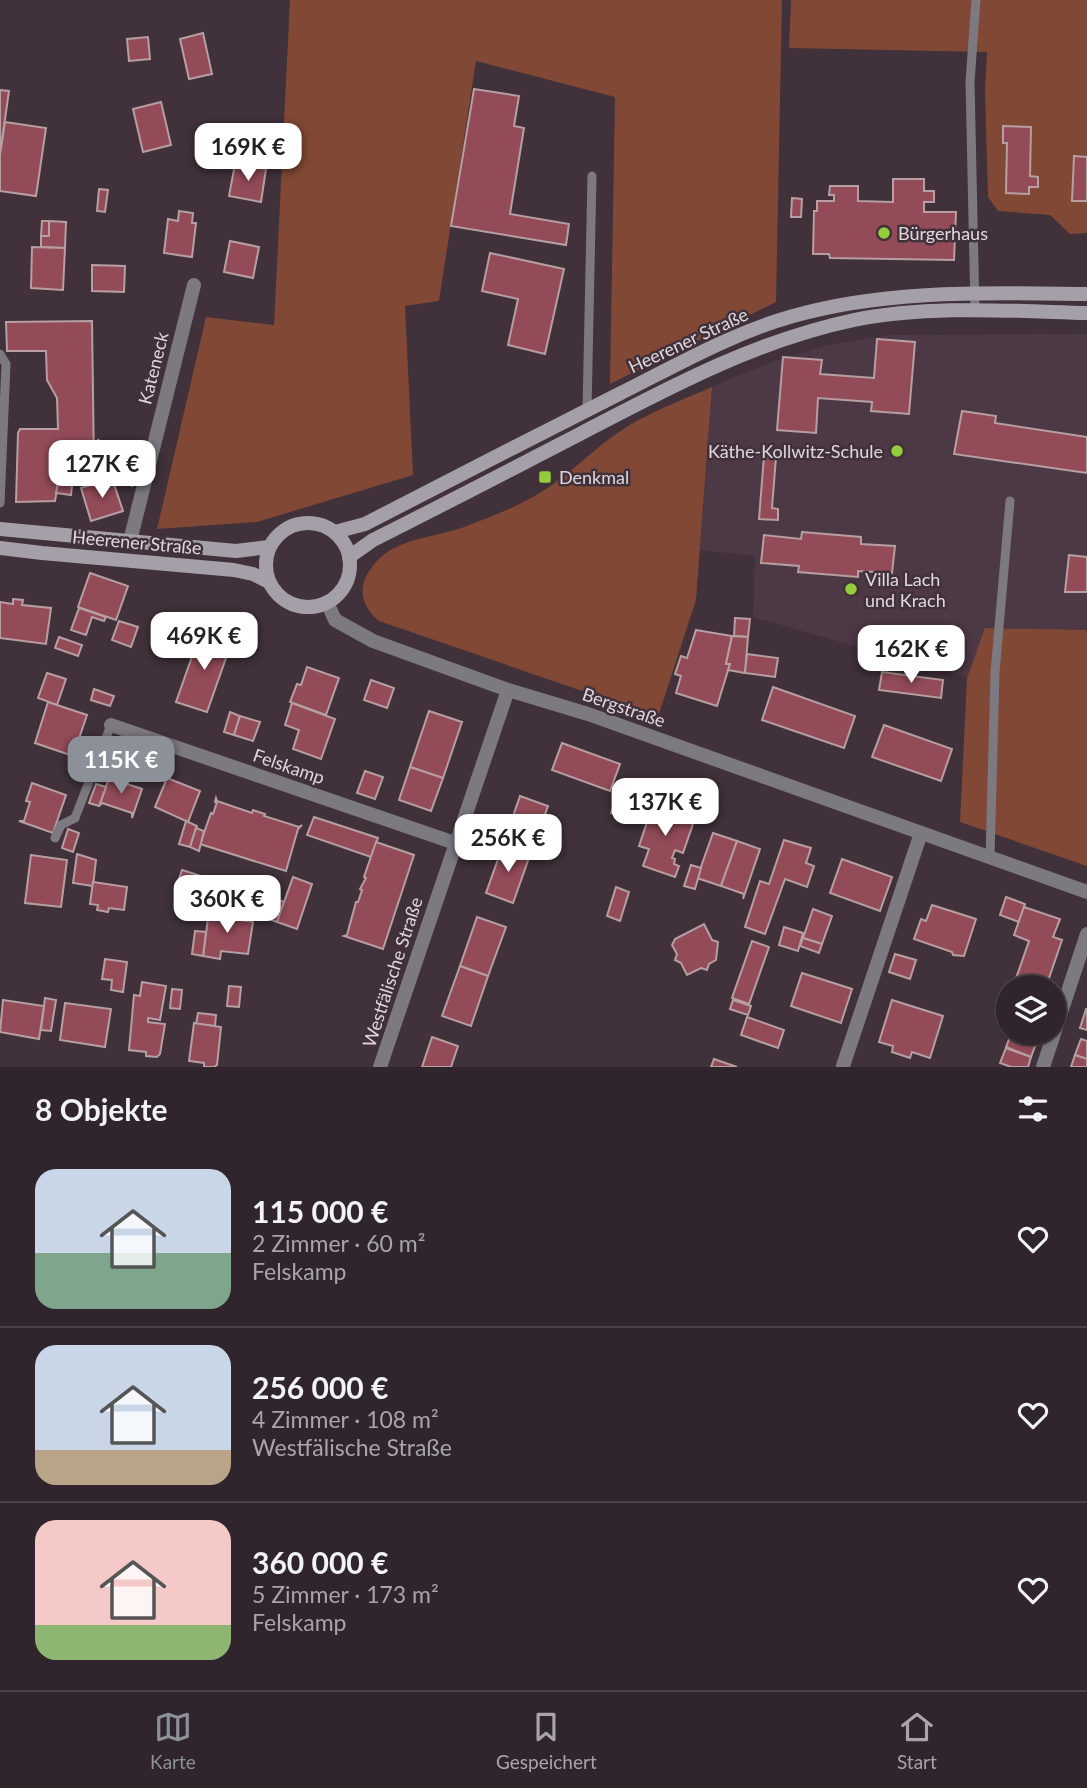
<!DOCTYPE html>
<html lang="de">
<head>
<meta charset="utf-8">
<style>
  :root { --surface:#30252c; --page:#3c3138; --text:#f1f3f6; --muted:#a8a5a9; --line:#4b4248; --accent:#8c9099 }
  body { margin:0; font-family:Lato,sans-serif; background:var(--page); color:var(--text); height:100vh; display:flex; flex-direction:column; font-size:26px; white-space:nowrap }
  * { box-sizing:border-box; margin:0 }
  p { font-size:23px; color:var(--muted) }
  .icon { flex:none; width:38px; height:38px; fill:none; stroke:currentColor; stroke-width:2; stroke-linecap:round; stroke-linejoin:round }
  .map { position:relative; height:1067px; overflow:hidden }
  .sheet { display:flex; flex-direction:column; background:var(--surface); flex:1 }
  .sheet>* { flex:none }
  .fabs { position:absolute; left:996px; top:975px; display:grid; gap:14px }
  .fabs a { display:grid; place-items:center; width:70px; height:70px; border-radius:50%; background:var(--surface); box-shadow:0 2px 5px #0004,0 0 0 2px var(--line); font-size:35px }
  .price { position:absolute; translate:-50% -60px; padding:0 16px; border-radius:14px; background:#fff; color:#222; font-size:23px; line-height:46px; filter:drop-shadow(0 2px 4px #0008) }
  .price::after { content:''; position:absolute; left:50%; top:42px; width:21px; height:16px; margin-left:-10px; background:inherit; clip-path:polygon(0 0,100% 0,50% 100%) }
  .price.selected { background:var(--accent); color:#fff }
  ul { padding:0; list-style:none }
  li { display:flex; align-items:center; gap:21px; height:175px; padding:0 35px }
  li+li { border-top:2px solid var(--line) }
  li span { display:grid; place-items:center; flex:none; width:196px; height:140px; border-radius:21px; color:#555 }
  li>.icon { margin-inline-start:auto }
  span .icon { width:84px; height:84px; fill:#fffc; stroke-width:1 }
  li b { font-size:30px }
  h2 { display:flex; justify-content:space-between; align-items:center; height:84px; padding:0 35px; font-size:30px }
  .dock { display:flex; justify-content:space-around; align-items:center; height:98px; border-top:2px solid var(--line); background:var(--surface); font-size:19px; color:var(--muted) }
  .dock a { display:grid; justify-items:center; gap:4px }
  .dock .selected { color:var(--accent) }
  .map>svg:first-child { display:block }
</style>
</head>
<body>
<div class="map">
<svg width="1087" height="1067" viewBox="0 0 1087 1067">
  <rect width="100%" height="100%" fill="#40313a"/>
  <polygon fill="#4d3846" points="1087,334 1087,630 986,628 967,678 753,617 755,556 700,550 712,387 769,363 827,345 889,335"/>
  <g fill="#804835">
    <polygon points="290,0 782,0 776,302 610,384 615,97 476,61 439,301 405,306 413,475 257,522 157,529 206,317 274,325"/>
    <polygon points="791,0 1087,0 1087,233 1070,234 1050,215 998,211 988,197 985,92 987,52 789,48"/>
    <path d="M712 387 696 600 658 717 379 621C356 602 358 579 380 558 401 538 437 537 464 527 491 517 522 505 546 489 577 469 602 440 635 422 659 409 686 398 712 387Z"/>
    <polygon points="985,628 1087,630 1087,866 960,822 967,678"/>
  </g>
  <g fill="#934b58" stroke="#b69fa2" stroke-width="2">
    <polygon points="203,33 212,74 189,79 180,39"/>
    <polygon points="148,37 150,59 129,61 127,39"/>
    <polygon points="474,89 519,96 514,126 524,128 510,214 569,224 566,245 451,226"/>
    <polygon points="0,90 9,91 0,155"/>
    <polygon points="161,102 171,145 143,152 133,109"/>
    <polygon points="5,122 46,128 36,196 0,191 0,155"/>
    <polygon points="1003,126 1031,127 1030,176 1038,177 1038,187 1029,187 1029,194 1006,193 1007,143 1003,143"/>
    <polygon points="1074,156 1087,157 1087,201 1072,201"/>
    <polygon points="235,164 266,169 261,202 229,196"/>
    <polygon points="893,179 924,179 924,191 934,191 934,202 924,202 924,212 956,212 954,260 830,258 829,254 813,254 814,211 817,211 817,201 834,201 834,195 829,195 830,186 858,186 858,201 893,202"/>
    <polygon points="99,189 108,190 105,212 97,211"/>
    <polygon points="792,198 802,199 801,217 791,217"/>
    <polygon points="179,211 193,213 192,223 196,223 192,257 164,253 168,219 178,221"/>
    <polygon points="42,221 49,221 49,236 41,236"/>
    <polygon points="49,221 66,222 65,248 41,247 41,236 49,236"/>
    <polygon points="230,241 259,247 253,278 224,272"/>
    <polygon points="32,247 65,248 63,290 31,288"/>
    <polygon points="490,253 564,269 545,354 508,345 518,299 482,291"/>
    <polygon points="92,265 125,266 124,292 92,291"/>
    <polygon points="92,321 94,467 61,467 55,501 16,502 18,433 20,429 58,429 57,398 47,380 46,351 7,351 6,322"/>
    <polygon points="877,339 915,342 909,414 871,411 872,402 818,398 816,433 777,430 783,357 822,360 820,374 874,378"/>
    <polygon points="962,411 996,416 995,423 1087,437 1087,473 954,454"/>
    <polygon points="98,440 127,454 131,446 147,455 132,486 97,470 96,473 92,472 93,467 96,469"/>
    <polygon points="764,456 776,457 772,508 778,509 778,520 759,519"/>
    <polygon points="61,467 74,467 71,495 56,493"/>
    <polygon points="112,478 123,511 91,521 81,488"/>
    <polygon points="802,532 861,537 861,544 895,546 892,573 858,571 858,577 798,572 799,566 761,563 764,535 801,539"/>
    <polygon points="1069,555 1087,557 1087,592 1065,592"/>
    <polygon points="90,573 128,586 116,620 78,607"/>
    <polygon points="13,599 23,600 22,605 51,608 46,644 0,638 0,602 13,604"/>
    <polygon points="79,608 106,617 104,621 92,617 86,635 71,630"/>
    <polygon points="735,618 750,619 748,637 734,636"/>
    <polygon points="119,621 138,627 131,647 112,640"/>
    <polygon points="696,630 732,636 726,664 730,664 717,706 676,693 681,676 675,674 681,656 687,658"/>
    <polygon points="201,631 232,641 207,712 176,702"/>
    <polygon points="732,636 748,637 745,673 728,670 730,664 726,664"/>
    <polygon points="59,637 82,645 78,656 55,648"/>
    <polygon points="747,654 778,658 775,677 745,673"/>
    <polygon points="307,667 339,678 326,715 290,702 297,684 301,685"/>
    <polygon points="882,672 943,680 941,698 879,690"/>
    <polygon points="47,673 66,679 57,705 38,698"/>
    <polygon points="371,680 394,688 387,708 364,700"/>
    <polygon points="773,687 855,716 844,748 762,720"/>
    <polygon points="94,689 114,696 110,706 91,700"/>
    <polygon points="48,702 87,715 73,756 35,743"/>
    <polygon points="292,703 335,719 321,759 293,749 299,730 285,725"/>
    <polygon points="429,711 462,722 443,778 410,767"/>
    <polygon points="230,712 240,716 234,735 224,732"/>
    <polygon points="240,716 260,722 253,741 234,735"/>
    <polygon points="884,725 952,749 941,781 872,757"/>
    <polygon points="562,743 620,764 610,791 552,770"/>
    <polygon points="84,752 94,756 87,774 78,770"/>
    <polygon points="410,767 443,778 431,811 399,800"/>
    <polygon points="365,771 383,777 375,799 357,793"/>
    <polygon points="109,778 142,789 132,818 132,813 102,803 99,806"/>
    <polygon points="167,778 200,791 188,822 155,807"/>
    <polygon points="32,783 66,795 53,833 19,821 24,821 30,802 26,801"/>
    <polygon points="96,784 106,787 99,806 89,803"/>
    <polygon points="617,795 633,800 627,819 611,813"/>
    <polygon points="520,796 548,806 530,855 503,845"/>
    <polygon points="216,798 217,801 252,813 253,810 265,814 264,816 299,827 302,825 298,829 286,871 200,844 211,813 213,814 217,802 215,802"/>
    <polygon points="657,803 673,810 675,806 684,810 683,813 687,814 685,821 693,824 683,853 675,850 672,858 675,859 674,864 679,866 675,877 643,866 649,849 639,846 653,804"/>
    <polygon points="314,817 378,838 371,857 307,835"/>
    <polygon points="186,821 197,826 190,847 179,844"/>
    <polygon points="196,828 204,831 199,851 190,847"/>
    <polygon points="68,829 79,833 73,852 62,848"/>
    <polygon points="713,833 737,841 721,886 697,878"/>
    <polygon points="784,840 811,848 806,863 814,866 807,887 785,879 765,934 745,927 760,881 769,884"/>
    <polygon points="737,841 760,849 743,899 744,894 721,886"/>
    <polygon points="376,842 414,855 383,949 344,936 347,935 356,902 358,902 362,890 360,889 366,878 364,877"/>
    <polygon points="503,845 530,855 513,903 486,893"/>
    <polygon points="77,854 96,860 93,886 73,883"/>
    <polygon points="31,855 67,860 61,907 25,903"/>
    <polygon points="842,859 892,877 880,911 830,893"/>
    <polygon points="691,865 701,868 695,889 684,886"/>
    <polygon points="182,870 284,902 277,922 176,888"/>
    <polygon points="293,877 312,884 297,929 277,922"/>
    <polygon points="93,882 127,887 124,910 109,908 108,912 97,910 98,905 90,904"/>
    <polygon points="616,887 629,892 620,921 607,916"/>
    <polygon points="1006,897 1025,904 1019,922 1000,915"/>
    <polygon points="932,905 976,919 964,956 953,955 952,952 914,939 921,919 926,921"/>
    <polygon points="1024,907 1060,919 1053,937 1062,940 1046,987 1013,987 1029,941 1014,935"/>
    <polygon points="813,909 832,916 822,944 803,938"/>
    <polygon points="209,911 227,914 235,919 253,922 248,954 221,951 220,959 203,956"/>
    <polygon points="477,917 506,927 488,976 460,966"/>
    <polygon points="704,924 712,940 718,942 716,960 709,964 707,970 701,968 687,975 681,963 675,960 677,954 672,945 675,939"/>
    <polygon points="784,927 803,933 798,951 779,945"/>
    <polygon points="195,931 206,932 203,956 192,954"/>
    <polygon points="803,938 822,944 819,953 800,946"/>
    <polygon points="752,941 769,947 749,1004 732,998"/>
    <polygon points="895,954 916,960 910,979 889,972"/>
    <polygon points="105,959 127,962 123,992 111,990 112,980 102,979"/>
    <polygon points="460,966 488,976 471,1026 442,1016"/>
    <polygon points="802,973 852,989 841,1023 791,1006"/>
    <polygon points="142,982 166,986 160,1020 148,1018 148,1022 165,1024 160,1054 157,1057 146,1056 146,1052 129,1050 134,995 140,996"/>
    <polygon points="229,986 241,987 239,1007 227,1006"/>
    <polygon points="172,989 182,990 180,1009 170,1008"/>
    <polygon points="45,998 56,1000 51,1031 41,1030"/>
    <polygon points="3,1000 44,1006 39,1039 0,1032"/>
    <polygon points="733,1000 751,1006 748,1015 730,1009"/>
    <polygon points="892,1000 943,1016 930,1058 912,1052 910,1058 892,1052 893,1046 879,1042"/>
    <polygon points="65,1003 111,1009 105,1047 60,1040"/>
    <polygon points="1086,1009 1087,1009 1087,1030 1080,1028"/>
    <polygon points="198,1013 216,1015 215,1026 196,1024"/>
    <polygon points="747,1017 784,1030 778,1048 741,1035"/>
    <polygon points="194,1023 221,1027 217,1065 214,1067 204,1067 204,1063 189,1061"/>
    <polygon points="1012,1032 1037,1041 1031,1057 1006,1047"/>
    <polygon points="1013,1032 1041,1032 1037,1041"/>
    <polygon points="432,1037 458,1046 451,1067 422,1067"/>
    <polygon points="1081,1039 1087,1041 1087,1059 1075,1055"/>
    <polygon points="1006,1048 1031,1057 1028,1067 1011,1067 1000,1063"/>
    <polygon points="1075,1055 1087,1059 1087,1067 1071,1067"/>
    <polygon points="714,1059 737,1067 711,1067"/>
  </g>
  <g fill="none" stroke-linecap="round" stroke-linejoin="round">
    <g stroke="#7d7981" stroke-width="9">
      <polyline points="975,310 970,82 976,0"/>
      <polyline points="0,354 6,364 0,503"/>
      <polyline points="587,410 592,176"/>
      <polyline points="55,838 61,825 75,818 111,725"/>
      <polyline points="990,858 995,673 1010,501"/>
    </g>
    <g stroke="#7d7981" stroke-width="14">
      <polyline points="130,541 194,285"/>
      <polyline points="327,602 335,620 373,641 508,690 588,714 1087,892"/>
      <polyline points="111,725 455,843"/>
      <polyline points="843,1066 921,833"/>
      <polyline points="380,1067 508,690"/>
      <polyline points="1043,1067 1087,934"/>
    </g>
    <g stroke="#a59faa" stroke-width="14">
      <circle cx="308" cy="565" r="42"/>
      <polyline points="0,529 236,551 269,547"/>
      <path d="M335 532 365 524C450 480 534 437 619 394 675 366 732 333 793 316 888 289 989 293 1087 294"/>
      <polyline points="0,548 42,553 234,570 253,574 269,582"/>
      <path d="M349 557 373 540C441 506 508 471 576 436 666 389 754 341 854 320 928 305 1012 311 1087 313"/>
    </g>
  </g>
  <g fill="#94cc3d" stroke="#40313a" stroke-width="2.5">
    <circle cx="884" cy="233" r="7"/>
    <circle cx="897" cy="451" r="7"/>
    <rect x="538" y="470" width="14" height="14" rx="3.5"/>
    <circle cx="851" cy="589" r="7"/>
  </g>
  <g text-anchor="middle" dominant-baseline="central" stroke-width="5" stroke-linejoin="round" paint-order="stroke">
    <g font-size="18" fill="#e0d6dc" stroke="#40313a" text-anchor="start">
      <text x="898" y="233">Bürgerhaus</text>
      <text x="883" y="451" text-anchor="end">Käthe-Kollwitz-Schule</text>
      <text x="559" y="477">Denkmal</text>
      <text x="865" y="579">Villa Lach<tspan x="865" dy="21">und Krach</tspan></text>
    </g>
    <g font-size="18" fill="#e0d6dc" stroke="#40313a">
      <text transform="translate(688 340) rotate(-25)">Heerener Straße</text>
      <text transform="translate(153 368) rotate(-76)">Kateneck</text>
      <text transform="translate(137 542) rotate(5)">Heerener Straße</text>
      <text transform="translate(624 707) rotate(19)">Bergstraße</text>
      <text transform="translate(289 766) rotate(19)">Felskamp</text>
      <text transform="translate(392 972) rotate(-72)">Westfälische Straße</text>
    </g>
  </g>
</svg>
<div class="fabs">
<a><svg class="icon" aria-label="layers" viewBox="0 0 24 24"><path d="M12 4l9 5-9 5-9-5zM3 14l9 5 9-5"/></svg></a>
</div>
<b class="price" style="left:248px;top:183px">169K €</b>
<b class="price" style="left:102px;top:500px">127K €</b>
<b class="price" style="left:204px;top:672px">469K €</b>
<b class="price" style="left:911px;top:685px">162K €</b>
<b class="price selected" style="left:121px;top:796px">115K €</b>
<b class="price" style="left:665px;top:838px">137K €</b>
<b class="price" style="left:508px;top:874px">256K €</b>
<b class="price" style="left:227px;top:935px">360K €</b>
</div>
<section class="sheet">
<h2>8 Objekte<svg class="icon" aria-label="filters" viewBox="0 0 24 24"><path d="M4 7h16M4 17h16"/><circle cx="9" cy="7" r="2"/><circle cx="15" cy="17" r="2"/></svg></h2>
<ul>
<li><span style="background:linear-gradient(#c9d6e8 60%,#7fa58c 0)"><svg class="icon" aria-label="home" viewBox="0 0 24 24"><path d="M3 11l9-7 9 7M6 9v11h12V9"/></svg></span><div><b>115 000 €</b><p>2 Zimmer · 60 m²</p><p>Felskamp</p></div><svg class="icon" aria-label="heart" viewBox="0 0 24 24"><path d="M12 20l-8-8c-3-5 5-10 8-4 3-6 11-1 8 4z"/></svg></li>
<li><span style="background:linear-gradient(#c9d6e8 75%,#b9a48a 0)"><svg class="icon" aria-label="home" viewBox="0 0 24 24"><path d="M3 11l9-7 9 7M6 9v11h12V9"/></svg></span><div><b>256 000 €</b><p>4 Zimmer · 108 m²</p><p>Westfälische Straße</p></div><svg class="icon" aria-label="heart" viewBox="0 0 24 24"><path d="M12 20l-8-8c-3-5 5-10 8-4 3-6 11-1 8 4z"/></svg></li>
<li><span style="background:linear-gradient(#f6c9c9 75%,#8fb573 0)"><svg class="icon" aria-label="home" viewBox="0 0 24 24"><path d="M3 11l9-7 9 7M6 9v11h12V9"/></svg></span><div><b>360 000 €</b><p>5 Zimmer · 173 m²</p><p>Felskamp</p></div><svg class="icon" aria-label="heart" viewBox="0 0 24 24"><path d="M12 20l-8-8c-3-5 5-10 8-4 3-6 11-1 8 4z"/></svg></li>
</ul>
</section>
<nav class="dock">
<a class="selected"><svg class="icon" aria-label="map" viewBox="0 0 24 24"><path d="M3 6l6-2 6 2 6-2v14l-6 2-6-2-6 2zM9 4v14M15 6v14"/></svg>Karte</a>
<a><svg class="icon" aria-label="saved" viewBox="0 0 24 24"><path d="M7 4h10v16l-5-4-5 4z"/></svg>Gespeichert</a>
<a><svg class="icon" aria-label="home" viewBox="0 0 24 24"><path d="M3 11l9-7 9 7M6 9v11h12V9"/></svg>Start</a>
</nav>
</body>
</html>
